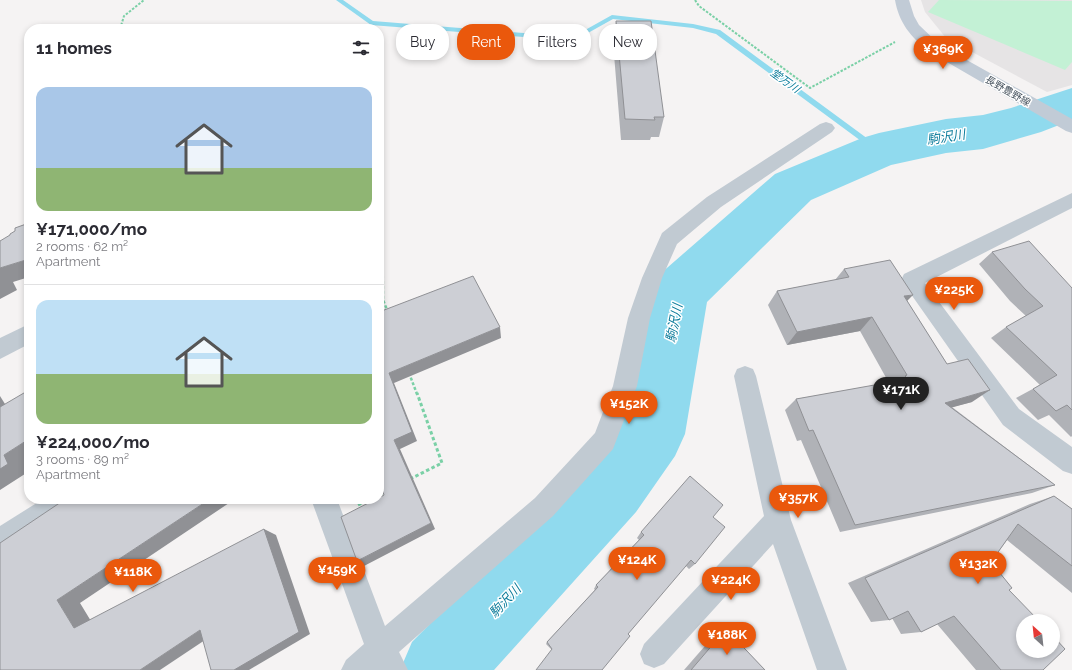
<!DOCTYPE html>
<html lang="en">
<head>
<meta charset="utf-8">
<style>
  :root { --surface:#fff; --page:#f2f2f3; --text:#2b2b33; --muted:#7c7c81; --line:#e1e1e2; --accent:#ea580c }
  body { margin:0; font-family:Raleway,"Noto Sans JP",sans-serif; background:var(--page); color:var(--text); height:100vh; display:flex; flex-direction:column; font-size:15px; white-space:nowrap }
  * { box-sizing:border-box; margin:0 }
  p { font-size:13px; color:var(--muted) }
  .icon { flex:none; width:22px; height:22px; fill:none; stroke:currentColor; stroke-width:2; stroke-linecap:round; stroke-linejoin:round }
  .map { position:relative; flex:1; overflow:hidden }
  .drawer { position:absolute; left:24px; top:24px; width:360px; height:480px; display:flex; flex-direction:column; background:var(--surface); border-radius:16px; box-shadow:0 2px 6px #0003 }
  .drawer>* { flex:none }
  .guide { position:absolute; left:396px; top:24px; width:380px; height:36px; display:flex; gap:8px }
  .needle { width:26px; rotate:333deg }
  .tools { position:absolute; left:1016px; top:614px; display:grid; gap:8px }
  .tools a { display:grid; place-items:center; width:44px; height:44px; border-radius:50%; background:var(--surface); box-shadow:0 2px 6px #0003; font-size:20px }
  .price { position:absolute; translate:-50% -34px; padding:0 9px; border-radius:14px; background:var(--accent); color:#fff; font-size:13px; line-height:26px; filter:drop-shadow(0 1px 2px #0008) }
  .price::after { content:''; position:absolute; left:50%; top:24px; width:12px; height:9px; margin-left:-6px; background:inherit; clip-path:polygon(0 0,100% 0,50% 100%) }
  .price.active { background:#222; color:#fff }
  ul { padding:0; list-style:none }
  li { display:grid; align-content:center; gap:8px; height:212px; padding:0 12px }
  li+li { border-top:1px solid var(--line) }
  li span { display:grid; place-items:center; height:124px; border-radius:12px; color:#555 }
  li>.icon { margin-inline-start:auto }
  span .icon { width:72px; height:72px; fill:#fffc; stroke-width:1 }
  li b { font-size:17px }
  h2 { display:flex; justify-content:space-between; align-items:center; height:48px; padding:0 12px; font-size:17px }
  .pill { padding:0 14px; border-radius:16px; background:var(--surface); box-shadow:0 2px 6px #0003; font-size:14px; line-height:36px }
  .pill.active { background:var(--accent); color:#fff }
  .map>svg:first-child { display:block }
</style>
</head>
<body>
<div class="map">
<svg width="1072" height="670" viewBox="0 0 1072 670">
  <rect width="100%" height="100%" fill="#f5f3f3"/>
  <polygon fill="#e6e4e5" points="921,0 1072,0 1072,85 1047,92 946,38 925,12"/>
  <polygon fill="#c3f1d5" points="939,0 1072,1 1072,62 1065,70 928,12"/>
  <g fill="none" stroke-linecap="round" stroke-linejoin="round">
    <polygon fill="#90daee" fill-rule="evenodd" points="336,0 343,0 373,21 536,34 578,34 612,15 693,24 720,30 883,150 879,153 876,152 716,34 693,28 613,19 579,38 536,38 371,25"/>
    <polygon fill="#90daee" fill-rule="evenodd" points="1072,88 1072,120 1041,132 983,149 946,153 891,165 811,200 707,302 685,434 675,456 636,512 494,670 400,670 412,642 588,464 622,420 651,291 660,274 775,174 862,138 879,133 946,119 983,115 1011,108"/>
    <g stroke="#7ad0a6" stroke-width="2" stroke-dasharray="2.5 1.5" stroke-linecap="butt">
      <polyline points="695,0 699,6 810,88 895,42"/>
      <polyline points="120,29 124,16 144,0"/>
    </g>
    <g stroke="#7ad0a6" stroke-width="2.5" stroke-dasharray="3 2" stroke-linecap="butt">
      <polyline points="379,193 382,194 383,300 388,312"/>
      <polyline points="409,373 417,394"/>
    </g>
    <g stroke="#7ad0a6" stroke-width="3" stroke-dasharray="3.5 2.5" stroke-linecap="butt">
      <polyline points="410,479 442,463 417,393"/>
      <polyline points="379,495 386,491"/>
      <polyline points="358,505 370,499"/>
    </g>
    <g fill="#c1cad2" fill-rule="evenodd">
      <polygon points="826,122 832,124 835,128 832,132 721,207 677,244 662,278 650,318 637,386 613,449 553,516 399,652 408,670 341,670 346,660 364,644 311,499 337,499 385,626 535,498 595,433 613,386 628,318 642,278 662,233 707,197 820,124"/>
      <polygon points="1072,193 1072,208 925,283 1019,409 1072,447 1072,474 1063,471 1003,425 901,280 904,274"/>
      <polygon points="29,324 29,344 0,359 0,338"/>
      <polygon points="745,366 753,369 756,376 791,520 847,670 817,670 773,544 664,664 654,668 644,664 640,654 644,644 764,516 734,376 737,369"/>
      <polygon points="43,499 79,499 75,508 9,550 0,554 0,526"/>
    </g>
    <path fill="#c1cbd6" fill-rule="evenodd" d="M895 0H909L914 16 919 25 940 45 1072 119V133L1066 131 928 51C911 37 899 23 895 0Z"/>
  </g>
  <g fill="#b0b2b7">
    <polygon points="616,21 664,117 659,137 651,137 650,140 621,140 613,42"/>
    <polygon points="992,252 1072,288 1072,436 1071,437 1049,415 1038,420 1016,398 1040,385 991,338 1006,327 1026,316 1010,301 979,264"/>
    <polygon points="844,269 907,301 947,364 972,402 952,407 1055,485 1032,493 840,532 801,440 797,441 785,410 796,399 889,383 860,331 787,345 768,305 777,291 835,280"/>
    <polygon points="1054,496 1072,509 1072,593 1007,540 991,562 1009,590 1043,670 976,670 937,624 921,632 901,634 892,618 889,620 871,622 848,583 1030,504"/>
    <polygon points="713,517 695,564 689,569 686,566 552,650 546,644 547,642 595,590 594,589 596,585 639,540 637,538 641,532"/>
    <polygon points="726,629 765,670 684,670 718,631"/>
  </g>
  <g fill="#909195">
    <polygon points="29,259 29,277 13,282 17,290 0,299 0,268"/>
    <polygon points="913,295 899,309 904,296"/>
    <polygon points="872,317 860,331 787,345 797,332"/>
    <polygon points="500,327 501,338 394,383 417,441 400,449 435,529 364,566 357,561 431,523 394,440 389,373"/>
    <polygon points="990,390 972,402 928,414 945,403"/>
    <polygon points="0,396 15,420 0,413"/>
    <polygon points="29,439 29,460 24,463 28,472 0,490 0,469 4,455"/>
    <polygon points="210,499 235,499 80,603 97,631 74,628 57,600"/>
    <polygon points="264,529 276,535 310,634 249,670 234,670"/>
    <polygon points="200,630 217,632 160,670 140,670"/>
  </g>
  <g fill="#cdcfd5" stroke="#909195">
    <polygon points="616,21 651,21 664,117 654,117 655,120 625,119"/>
    <polygon points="29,223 29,259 0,268 0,241 10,235 10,234 15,231 15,228"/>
    <polygon points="1029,241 1072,288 1072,410 1067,405 1056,411 1033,389 1057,375 1006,327 1043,306 1025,289 992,252"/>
    <polygon points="890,260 913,295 904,296 947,364 968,359 990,390 945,403 1055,485 855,525 813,430 809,431 796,399 908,379 905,376 907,375 872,317 797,332 777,291 849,277 844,269"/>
    <polygon points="473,276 500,327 389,373 412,432 394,440 431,523 357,561 341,517 376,499 379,499 379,498 384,495 379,480 379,312"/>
    <polygon points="29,390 29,439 4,455 8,464 0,469 0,407"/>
    <polygon points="690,476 723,505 713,517 725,527 695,564 691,560 628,634 630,636 602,670 536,670 552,649 547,642 598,587 596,585 644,535 641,532"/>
    <polygon points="1054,496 1072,509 1072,566 1018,524 991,562 1012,588 1009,590 1039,621 1023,621 1023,651 1053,651 1053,636 1065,649 1043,670 1001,670 954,616 921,632 908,611 889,620 865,578"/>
    <polygon points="62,499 210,499 57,600 74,628 264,529 299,632 234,670 211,670 200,630 140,670 0,670 0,543 61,502 60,500"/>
    <polygon points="726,629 765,670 691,670"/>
  </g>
  <g text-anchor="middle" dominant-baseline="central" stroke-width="3" stroke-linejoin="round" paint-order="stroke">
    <g font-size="10" fill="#4a5661" stroke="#fff">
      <text transform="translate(1008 91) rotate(30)">長野豊野線</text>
    </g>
    <g font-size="11" font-style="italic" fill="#0c7c9b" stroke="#fff">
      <text transform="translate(785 81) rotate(36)">堂万川</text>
    </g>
    <g font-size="13" font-style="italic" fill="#0c7c9b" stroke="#fff">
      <text transform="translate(946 137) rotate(-9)">駒沢川</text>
      <text transform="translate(674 323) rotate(-79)">駒沢川</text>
      <text transform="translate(505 601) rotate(-47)">駒沢川</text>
    </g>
  </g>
</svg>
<div class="tools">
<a><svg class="needle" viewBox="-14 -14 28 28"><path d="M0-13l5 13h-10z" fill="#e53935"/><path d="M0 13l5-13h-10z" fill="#7c7c81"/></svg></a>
</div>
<b class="price" style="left:943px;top:70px">¥369K</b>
<b class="price" style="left:954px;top:311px">¥225K</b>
<b class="price active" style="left:901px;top:411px">¥171K</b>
<b class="price" style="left:629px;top:425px">¥152K</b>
<b class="price" style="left:798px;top:519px">¥357K</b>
<b class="price" style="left:637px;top:581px">¥124K</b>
<b class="price" style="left:978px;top:585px">¥132K</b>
<b class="price" style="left:337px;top:591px">¥159K</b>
<b class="price" style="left:133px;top:593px">¥118K</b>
<b class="price" style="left:731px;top:601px">¥224K</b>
<b class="price" style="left:727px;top:656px">¥188K</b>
<div class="guide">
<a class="pill">Buy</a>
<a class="pill active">Rent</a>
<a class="pill">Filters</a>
<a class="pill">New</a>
</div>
<section class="drawer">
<h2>11 homes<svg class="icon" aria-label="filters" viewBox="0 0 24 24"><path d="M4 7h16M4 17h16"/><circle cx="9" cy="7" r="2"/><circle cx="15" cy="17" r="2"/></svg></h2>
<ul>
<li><span style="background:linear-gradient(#a9c7e8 65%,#8fb573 0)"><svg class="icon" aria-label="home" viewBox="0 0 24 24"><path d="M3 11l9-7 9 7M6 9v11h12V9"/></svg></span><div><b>¥171,000/mo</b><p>2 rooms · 62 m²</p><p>Apartment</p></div></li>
<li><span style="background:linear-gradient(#bfe0f5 60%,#8fb573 0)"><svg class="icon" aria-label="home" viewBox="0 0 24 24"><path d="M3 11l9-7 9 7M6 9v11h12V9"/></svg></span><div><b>¥224,000/mo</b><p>3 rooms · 89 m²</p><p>Apartment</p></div></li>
</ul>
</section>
</div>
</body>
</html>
